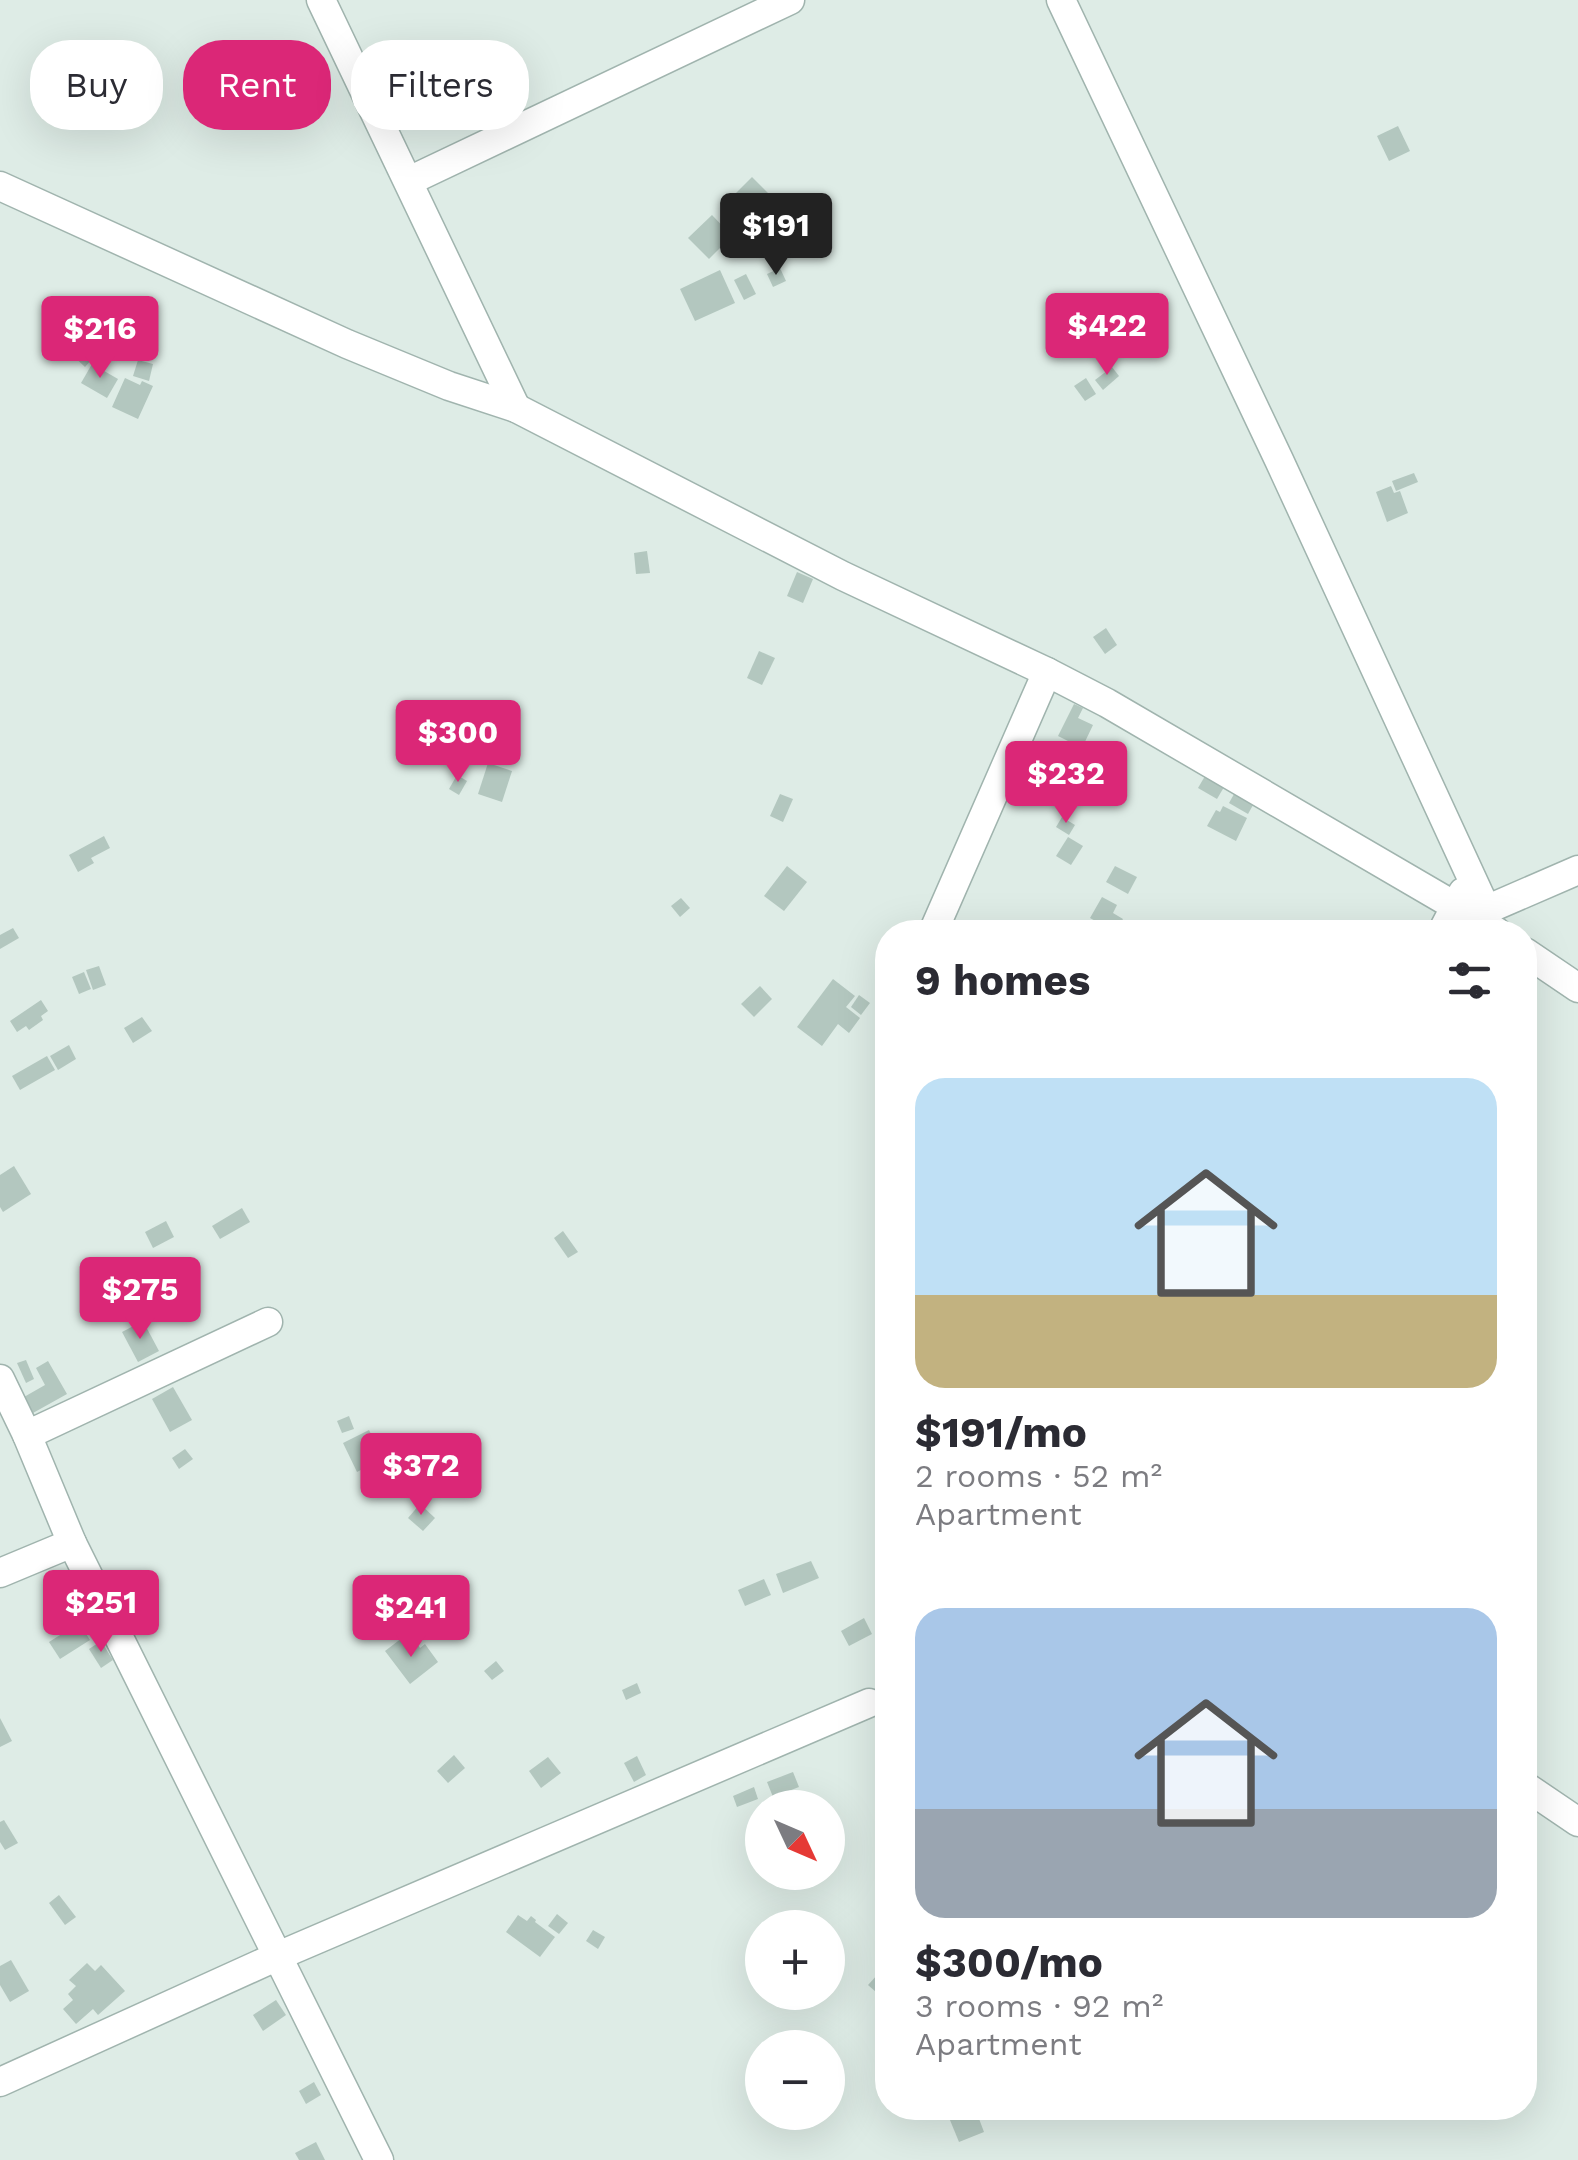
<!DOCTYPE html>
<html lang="en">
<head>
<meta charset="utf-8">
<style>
  :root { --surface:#fff; --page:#f2f2f3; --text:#2b2b33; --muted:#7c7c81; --accent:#db2777 }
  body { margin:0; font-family:"Work Sans",sans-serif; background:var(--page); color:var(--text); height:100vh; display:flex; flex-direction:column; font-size:38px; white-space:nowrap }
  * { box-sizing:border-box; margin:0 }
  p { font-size:32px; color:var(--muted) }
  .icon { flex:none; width:55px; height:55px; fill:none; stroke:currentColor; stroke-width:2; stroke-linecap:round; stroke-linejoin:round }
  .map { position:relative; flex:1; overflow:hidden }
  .drawer { position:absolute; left:875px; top:920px; width:662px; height:1200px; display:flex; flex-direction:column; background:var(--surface); border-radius:40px; box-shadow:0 10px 40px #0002 }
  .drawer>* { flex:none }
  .top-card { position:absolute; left:30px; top:40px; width:695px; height:90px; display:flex; gap:20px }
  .needle { width:65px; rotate:134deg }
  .fabs { position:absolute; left:745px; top:1790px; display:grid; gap:20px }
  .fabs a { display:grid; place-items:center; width:100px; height:100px; border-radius:50%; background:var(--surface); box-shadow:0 10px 40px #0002; font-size:50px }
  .price { position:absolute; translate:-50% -85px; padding:0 22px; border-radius:10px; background:var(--accent); color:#fff; font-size:32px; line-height:65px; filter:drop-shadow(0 2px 5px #0008) }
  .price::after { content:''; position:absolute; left:50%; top:60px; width:30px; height:22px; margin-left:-15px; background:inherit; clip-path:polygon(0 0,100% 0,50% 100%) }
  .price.selected { background:#222; color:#fff }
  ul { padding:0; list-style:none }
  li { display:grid; align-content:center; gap:20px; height:530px; padding:0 40px }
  li span { display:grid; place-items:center; height:310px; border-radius:30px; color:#555 }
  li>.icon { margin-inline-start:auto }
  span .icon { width:180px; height:180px; fill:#fffc; stroke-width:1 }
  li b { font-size:42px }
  h2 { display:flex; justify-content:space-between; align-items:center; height:120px; padding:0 40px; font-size:42px }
  .pill { padding:0 35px; border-radius:40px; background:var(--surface); box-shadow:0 10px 40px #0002; font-size:35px; line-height:90px }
  .pill.selected { background:var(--accent); color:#fff }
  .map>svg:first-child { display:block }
</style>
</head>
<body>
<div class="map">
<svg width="1578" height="2160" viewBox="0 0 1578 2160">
  <rect width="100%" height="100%" fill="#deece6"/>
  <g fill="#b3c7bf">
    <polygon points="1398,126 1410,151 1389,161 1377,136"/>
    <polygon points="752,177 768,193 744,218 728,201"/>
    <polygon points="712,215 732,236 709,259 688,238"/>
    <polygon points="756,218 766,230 757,238 763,244 751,255 735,237"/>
    <polygon points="780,268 786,281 773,287 767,274"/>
    <polygon points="720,270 735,303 695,321 680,289"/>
    <polygon points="746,274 756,294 744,300 734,280"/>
    <polygon points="89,330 105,344 85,367 69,352"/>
    <polygon points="138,360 153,364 149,381 133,376"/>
    <polygon points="92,364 118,379 107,398 81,383"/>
    <polygon points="1112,367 1119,376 1103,390 1095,380"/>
    <polygon points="125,378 140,385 142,381 153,386 138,419 112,407"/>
    <polygon points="1086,378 1096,394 1085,401 1074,386"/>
    <polygon points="1414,473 1418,482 1396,491 1392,481"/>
    <polygon points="1391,486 1394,493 1400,491 1408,513 1387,522 1376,492"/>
    <polygon points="647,551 650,573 636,574 634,553"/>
    <polygon points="797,572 813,579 803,603 787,596"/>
    <polygon points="1106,628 1117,645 1105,654 1093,637"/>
    <polygon points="759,651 775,658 762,685 747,678"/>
    <polygon points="1074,704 1083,708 1078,718 1093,725 1082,748 1058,736"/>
    <polygon points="488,763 512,771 502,802 478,794"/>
    <polygon points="1044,768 1067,782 1056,800 1033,786"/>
    <polygon points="1208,771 1227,782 1217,799 1198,788"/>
    <polygon points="457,775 467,781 459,795 449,789"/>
    <polygon points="1238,787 1257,798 1248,814 1229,803"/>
    <polygon points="780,794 793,799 783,822 770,816"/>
    <polygon points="1223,806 1247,818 1236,841 1207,826 1216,810 1220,812"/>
    <polygon points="1062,817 1075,825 1069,835 1056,827"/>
    <polygon points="104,836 110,848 91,858 94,863 78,872 69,855"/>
    <polygon points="1068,837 1083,846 1071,865 1056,856"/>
    <polygon points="787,866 807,882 784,911 764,896"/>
    <polygon points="1115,866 1137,877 1128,894 1106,882"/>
    <polygon points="1102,897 1117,905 1113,913 1123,919 1115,932 1090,918"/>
    <polygon points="681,898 690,908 680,917 671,906"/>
    <polygon points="13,928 19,938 0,949 0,935"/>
    <polygon points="99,966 106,985 93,990 86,970"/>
    <polygon points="84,972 91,989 79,994 72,977"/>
    <polygon points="833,979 855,996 846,1007 860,1018 849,1033 838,1024 822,1046 797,1027"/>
    <polygon points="760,986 772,999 754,1017 741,1004"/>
    <polygon points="859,995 870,1003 861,1015 851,1007"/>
    <polygon points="41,1000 48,1011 41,1016 43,1020 29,1030 26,1026 17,1032 10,1021"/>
    <polygon points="142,1017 152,1031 133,1043 124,1028"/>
    <polygon points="69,1045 76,1059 58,1070 50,1056"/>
    <polygon points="47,1056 55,1070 20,1090 12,1076"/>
    <polygon points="14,1166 31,1194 3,1212 0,1207 0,1175"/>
    <polygon points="242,1208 250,1222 220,1239 212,1226"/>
    <polygon points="166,1221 174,1237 153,1248 145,1232"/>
    <polygon points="563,1231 578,1252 568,1258 554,1238"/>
    <polygon points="143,1321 159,1351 138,1362 122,1332"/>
    <polygon points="26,1360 34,1379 26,1383 17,1363"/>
    <polygon points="48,1361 67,1394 33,1413 24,1397 45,1385 36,1368"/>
    <polygon points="173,1387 192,1420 170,1432 152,1399"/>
    <polygon points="349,1416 354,1429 342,1433 337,1421"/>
    <polygon points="369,1430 378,1448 368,1453 374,1463 357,1472 343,1443"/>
    <polygon points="185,1449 193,1459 179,1469 172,1458"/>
    <polygon points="420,1504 435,1518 423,1531 408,1518"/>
    <polygon points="811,1561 819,1578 783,1593 776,1574"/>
    <polygon points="764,1579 771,1595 745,1606 738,1590"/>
    <polygon points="458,1616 467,1628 457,1634 449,1623"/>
    <polygon points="864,1618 872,1634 849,1646 841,1631"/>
    <polygon points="79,1623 90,1640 60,1659 49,1642"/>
    <polygon points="402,1638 409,1648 417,1643 420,1648 425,1644 438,1662 410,1684 385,1651"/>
    <polygon points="101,1641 113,1660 101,1668 89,1649"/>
    <polygon points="496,1661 504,1671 492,1680 484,1671"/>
    <polygon points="637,1683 641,1693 626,1700 622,1690"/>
    <polygon points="0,1718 12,1741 0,1747"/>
    <polygon points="454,1755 465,1768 448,1783 437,1771"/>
    <polygon points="637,1756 646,1775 634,1782 624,1763"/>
    <polygon points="548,1757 561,1773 541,1788 529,1771"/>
    <polygon points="793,1772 799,1787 773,1797 767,1782"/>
    <polygon points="754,1787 758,1799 737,1807 733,1796"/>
    <polygon points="4,1820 18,1843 5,1850 0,1842 0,1822"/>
    <polygon points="59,1895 76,1917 65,1925 49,1903"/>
    <polygon points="557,1914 568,1923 559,1934 548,1926"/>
    <polygon points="518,1915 527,1921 531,1916 536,1920 535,1922 555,1937 540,1957 506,1932"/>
    <polygon points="593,1930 605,1937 598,1949 586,1941"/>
    <polygon points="11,1960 29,1991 10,2002 0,1985 0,1966"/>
    <polygon points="87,1963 95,1971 101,1965 125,1991 98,2015 93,2009 76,2024 63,2009 73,2000 68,1994 76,1986 69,1980"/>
    <polygon points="888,1963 888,1997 885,2000 868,1985"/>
    <polygon points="276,2000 286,2015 263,2031 253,2015"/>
    <polygon points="314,2082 321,2095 306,2104 299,2091"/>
    <polygon points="945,2108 975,2108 984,2132 959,2142"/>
    <polygon points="316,2142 325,2160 299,2160 295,2153"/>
  </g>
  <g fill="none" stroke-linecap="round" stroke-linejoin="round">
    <defs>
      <g id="minor">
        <polyline points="321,0 516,408"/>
        <polyline points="1061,0 1279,460 1486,909"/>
        <polyline points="409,181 790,0"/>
        <polyline points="0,186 347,344 449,386 516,408 843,576 1047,672 1107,703 1472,916 1497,932"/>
        <polyline points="1472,916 1578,870"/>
        <polyline points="933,932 1047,672"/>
        <polyline points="1442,932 1463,892"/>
        <polyline points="1525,952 1578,988"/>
        <polyline points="0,1379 27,1435 72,1543 379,2160"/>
        <polyline points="27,1435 268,1322"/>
        <polyline points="0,1573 72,1543"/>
        <polyline points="1525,1786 1578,1822"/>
        <polyline points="0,2082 278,1956 869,1703"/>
      </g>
    </defs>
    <use href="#minor" stroke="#a0b4ae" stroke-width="31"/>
    <use href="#minor" stroke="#fff" stroke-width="28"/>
  </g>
</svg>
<div class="fabs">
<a><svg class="needle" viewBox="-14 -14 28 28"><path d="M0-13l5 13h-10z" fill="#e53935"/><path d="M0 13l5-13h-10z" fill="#7c7c81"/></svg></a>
<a>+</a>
<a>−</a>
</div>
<b class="price selected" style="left:776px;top:278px">$191</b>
<b class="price" style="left:1107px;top:378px">$422</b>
<b class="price" style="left:100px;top:381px">$216</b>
<b class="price" style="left:458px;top:785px">$300</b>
<b class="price" style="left:1066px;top:826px">$232</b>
<b class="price" style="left:140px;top:1342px">$275</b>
<b class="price" style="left:421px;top:1518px">$372</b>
<b class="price" style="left:101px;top:1655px">$251</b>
<b class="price" style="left:411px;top:1660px">$241</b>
<div class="top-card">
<a class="pill">Buy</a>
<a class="pill selected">Rent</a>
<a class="pill">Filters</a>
</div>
<section class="drawer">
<h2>9 homes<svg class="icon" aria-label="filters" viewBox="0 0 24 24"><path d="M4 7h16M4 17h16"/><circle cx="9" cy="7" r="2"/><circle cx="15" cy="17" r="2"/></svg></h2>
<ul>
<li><span style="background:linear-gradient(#bfe0f5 70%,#c2b280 0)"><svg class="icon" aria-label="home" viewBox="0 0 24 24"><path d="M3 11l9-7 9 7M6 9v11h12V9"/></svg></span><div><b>$191/mo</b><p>2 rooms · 52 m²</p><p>Apartment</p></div></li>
<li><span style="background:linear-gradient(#a9c7e8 65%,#9aa5b1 0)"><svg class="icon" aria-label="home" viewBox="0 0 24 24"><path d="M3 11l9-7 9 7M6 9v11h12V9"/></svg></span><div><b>$300/mo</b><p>3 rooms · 92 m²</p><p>Apartment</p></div></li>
</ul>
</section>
</div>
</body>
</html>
